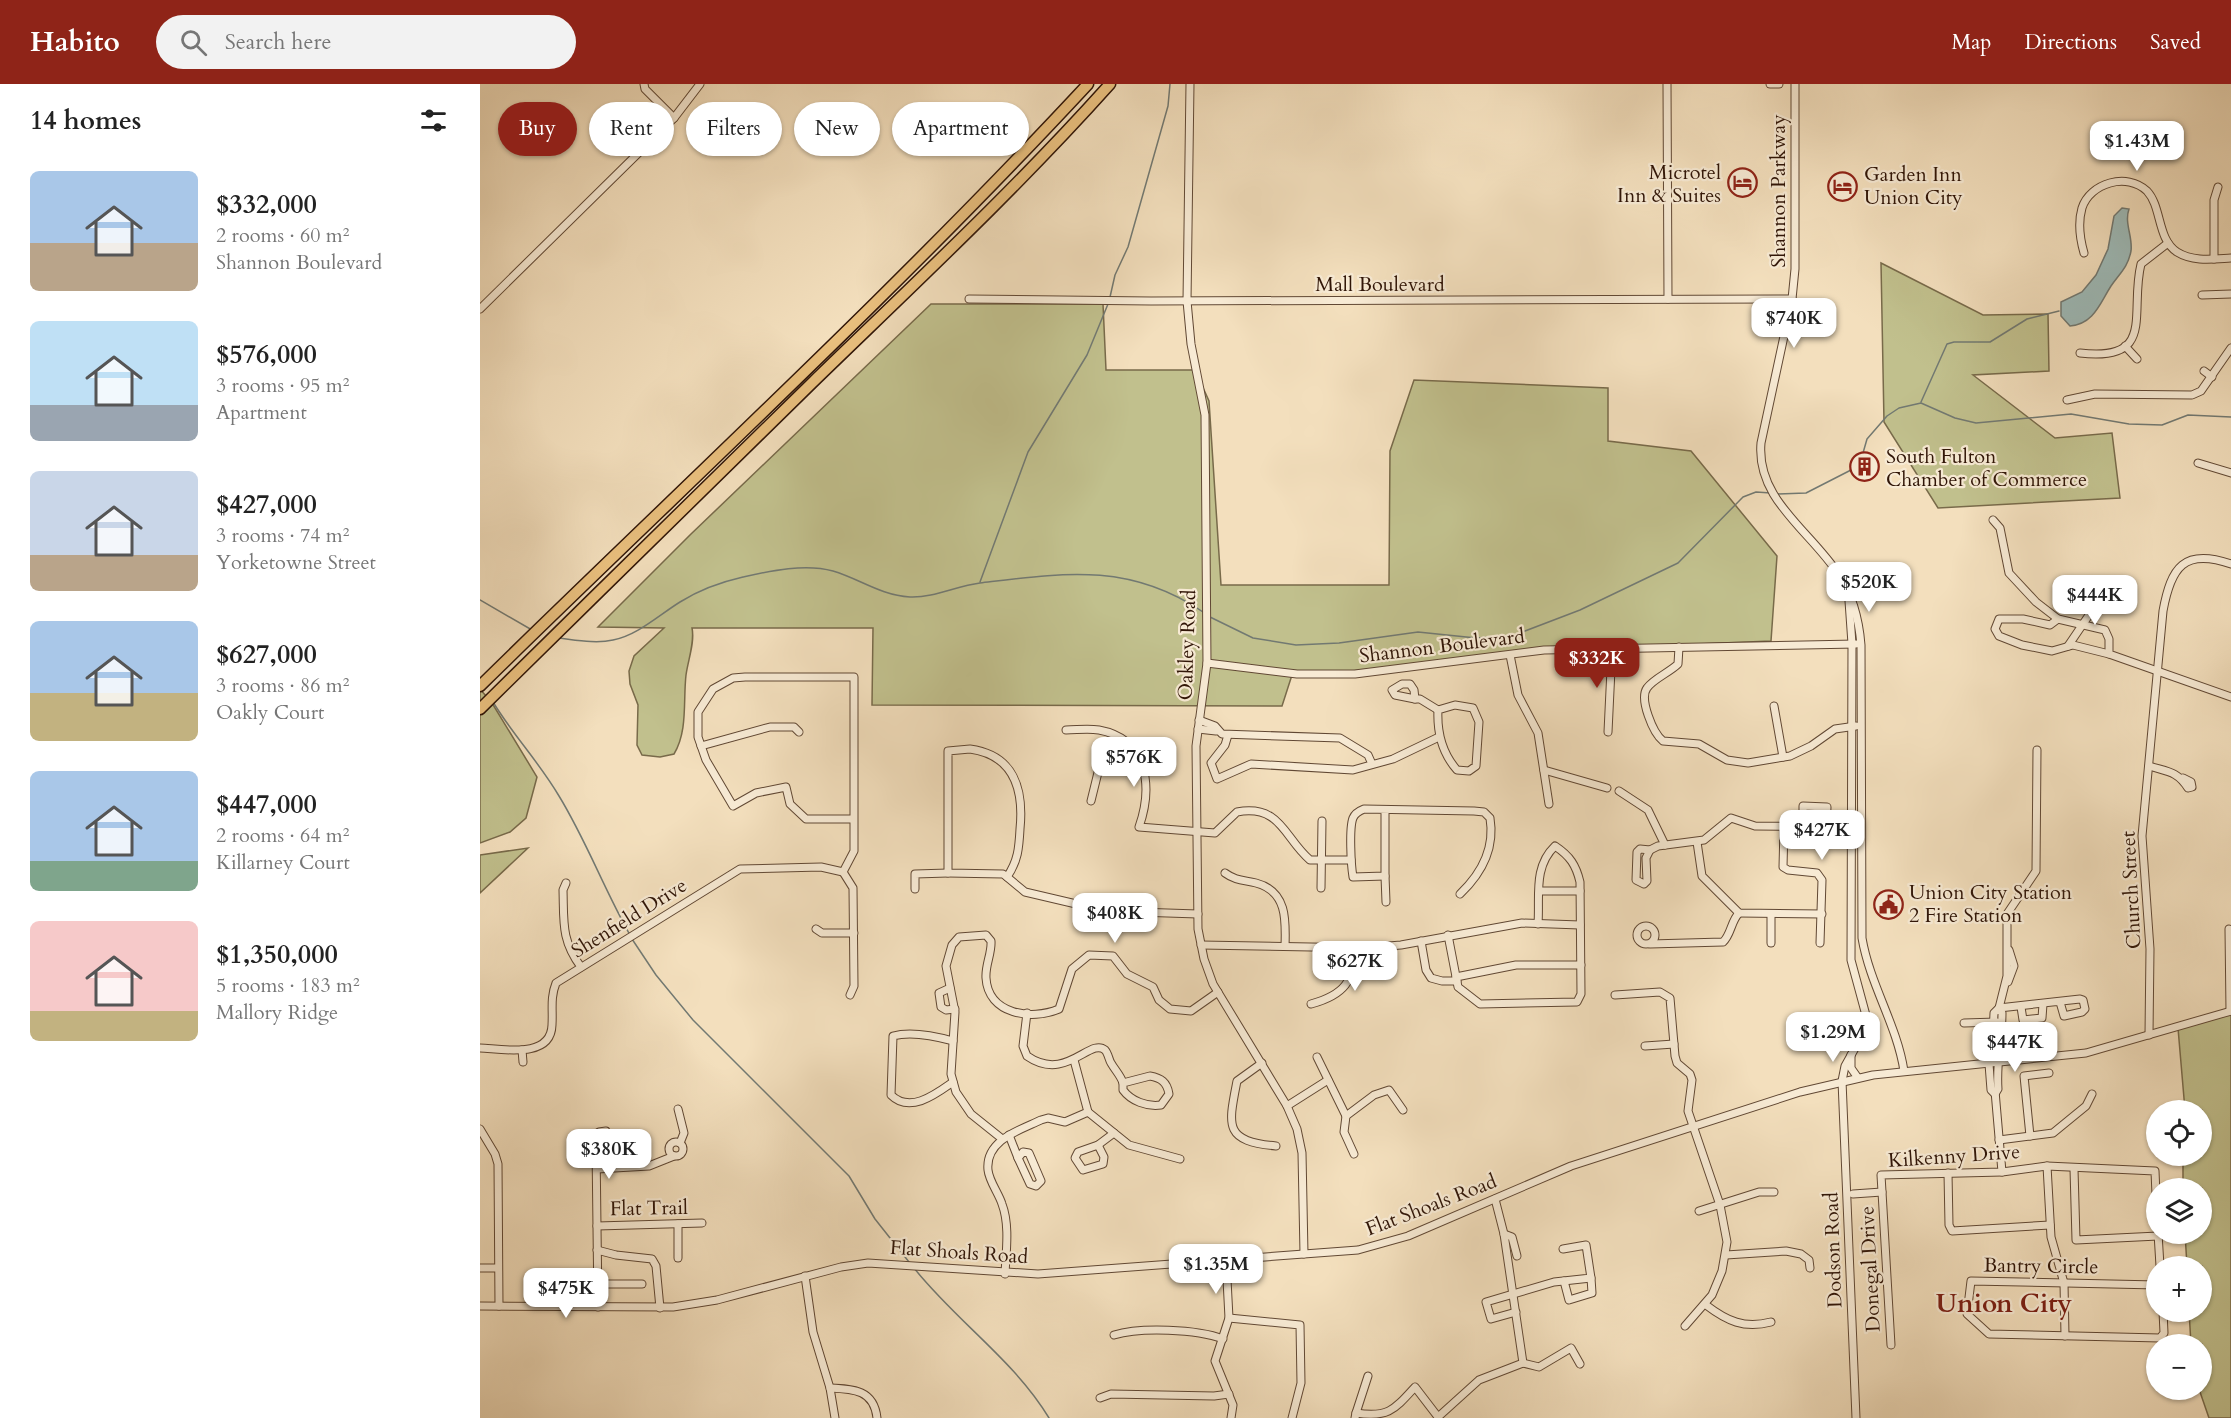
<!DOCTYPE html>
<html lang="en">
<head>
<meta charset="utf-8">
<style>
  :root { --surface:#fff; --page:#f2f2f2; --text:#222; --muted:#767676; --accent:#8f2418 }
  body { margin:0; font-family:Cardo,serif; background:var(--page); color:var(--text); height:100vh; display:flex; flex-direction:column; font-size:22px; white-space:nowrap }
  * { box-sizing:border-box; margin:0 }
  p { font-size:20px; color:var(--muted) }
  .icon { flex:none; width:33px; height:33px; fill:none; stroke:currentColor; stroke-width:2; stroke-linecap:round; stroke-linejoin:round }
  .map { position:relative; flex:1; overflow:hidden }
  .sheet { display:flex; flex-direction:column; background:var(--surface); width:480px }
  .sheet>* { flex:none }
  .banner { position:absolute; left:18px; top:18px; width:570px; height:54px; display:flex; gap:12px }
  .tools { position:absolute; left:1666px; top:1016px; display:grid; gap:12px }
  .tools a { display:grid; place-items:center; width:66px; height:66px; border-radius:50%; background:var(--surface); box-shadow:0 2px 4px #0004; font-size:30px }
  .price { position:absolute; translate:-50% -51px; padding:0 14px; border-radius:12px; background:#fff; color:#222; font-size:20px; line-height:39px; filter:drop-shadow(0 2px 3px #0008) }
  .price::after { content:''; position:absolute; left:50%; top:36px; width:18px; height:14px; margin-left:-9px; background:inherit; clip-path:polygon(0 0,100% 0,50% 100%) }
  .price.on { background:var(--accent); color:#fff }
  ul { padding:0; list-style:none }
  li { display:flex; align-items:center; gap:18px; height:150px; padding:0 30px }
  li span { display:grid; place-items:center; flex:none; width:168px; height:120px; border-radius:9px; color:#555 }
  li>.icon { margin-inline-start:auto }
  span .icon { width:72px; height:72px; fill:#fffc; stroke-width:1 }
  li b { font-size:26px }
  h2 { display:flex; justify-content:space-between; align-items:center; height:72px; padding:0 30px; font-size:26px }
  .pill { padding:0 21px; border-radius:27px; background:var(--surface); box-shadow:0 2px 4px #0004; font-size:21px; line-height:54px }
  .pill.on { background:var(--accent); color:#fff }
  header { display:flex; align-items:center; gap:36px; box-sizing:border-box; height:84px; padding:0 30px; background:var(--accent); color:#fff }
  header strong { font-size:28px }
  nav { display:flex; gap:33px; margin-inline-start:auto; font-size:21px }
  .search { width:420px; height:54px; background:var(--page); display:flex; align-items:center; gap:15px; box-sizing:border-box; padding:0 21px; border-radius:33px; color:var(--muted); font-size:22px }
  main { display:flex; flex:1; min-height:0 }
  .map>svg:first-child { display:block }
</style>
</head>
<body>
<header>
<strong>Habito</strong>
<div class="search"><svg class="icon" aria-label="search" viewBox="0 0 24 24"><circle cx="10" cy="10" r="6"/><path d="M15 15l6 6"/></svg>Search here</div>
<nav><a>Map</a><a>Directions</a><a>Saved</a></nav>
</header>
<main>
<section class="sheet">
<h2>14 homes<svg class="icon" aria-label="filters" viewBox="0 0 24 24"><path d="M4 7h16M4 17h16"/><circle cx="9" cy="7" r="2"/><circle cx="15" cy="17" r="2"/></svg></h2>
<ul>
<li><span style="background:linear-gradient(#a9c7e8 60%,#b9a48a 0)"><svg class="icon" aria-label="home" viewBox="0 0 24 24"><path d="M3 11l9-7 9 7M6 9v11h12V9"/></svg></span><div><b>$332,000</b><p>2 rooms · 60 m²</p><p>Shannon Boulevard</p></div></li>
<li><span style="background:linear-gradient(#bfe0f5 70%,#9aa5b1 0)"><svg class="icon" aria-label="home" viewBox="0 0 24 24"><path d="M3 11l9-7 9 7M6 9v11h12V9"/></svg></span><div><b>$576,000</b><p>3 rooms · 95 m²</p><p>Apartment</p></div></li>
<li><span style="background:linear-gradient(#c9d6e8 70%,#b9a48a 0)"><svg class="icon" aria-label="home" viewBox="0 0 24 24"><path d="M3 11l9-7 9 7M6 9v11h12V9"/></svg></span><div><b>$427,000</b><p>3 rooms · 74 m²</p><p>Yorketowne Street</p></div></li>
<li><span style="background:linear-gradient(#a9c7e8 60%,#c2b280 0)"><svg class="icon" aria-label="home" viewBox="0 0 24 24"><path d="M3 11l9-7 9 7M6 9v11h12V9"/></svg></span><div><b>$627,000</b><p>3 rooms · 86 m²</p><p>Oakly Court</p></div></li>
<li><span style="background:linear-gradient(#a9c7e8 75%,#7fa58c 0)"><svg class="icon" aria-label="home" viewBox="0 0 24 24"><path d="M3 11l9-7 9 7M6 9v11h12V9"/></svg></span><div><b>$447,000</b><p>2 rooms · 64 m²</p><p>Killarney Court</p></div></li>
<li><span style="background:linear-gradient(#f6c9c9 75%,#c2b280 0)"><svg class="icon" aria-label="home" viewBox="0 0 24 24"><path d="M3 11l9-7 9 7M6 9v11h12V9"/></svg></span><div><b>$1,350,000</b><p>5 rooms · 183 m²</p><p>Mallory Ridge</p></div></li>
</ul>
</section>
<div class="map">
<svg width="1751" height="1334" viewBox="0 0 1751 1334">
  <rect width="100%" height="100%" fill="#f3dfbd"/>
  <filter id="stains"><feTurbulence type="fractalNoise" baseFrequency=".00333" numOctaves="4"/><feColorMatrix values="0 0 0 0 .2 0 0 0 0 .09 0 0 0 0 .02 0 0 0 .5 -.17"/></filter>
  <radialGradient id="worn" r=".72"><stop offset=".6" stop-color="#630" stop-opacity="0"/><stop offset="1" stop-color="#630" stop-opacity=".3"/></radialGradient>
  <g fill="#c1c08d" stroke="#786a4a" stroke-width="1.5">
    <polygon points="1401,179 1503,231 1568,230 1569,287 1493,291 1575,354 1632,349 1640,414 1458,424 1404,338"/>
    <path d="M451 220H623L626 286H715L729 317 741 501H909L910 367 934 296 1128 304V357L1211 367 1297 472 1291 557 1024 568 913 584 812 591 802 622 392 621 393 544H212C215 558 208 576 206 591 203 617 208 647 194 670L180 673 162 671 157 661 158 621 150 600 149 587 154 572 184 544 118 543 211 450Z"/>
    <polygon points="0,605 12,619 57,693 46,734 30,748 0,759"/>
    <polygon points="48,764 0,809 0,771"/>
    <polygon points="1751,927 1751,1334 1729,1334 1719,1305 1722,1305 1722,1260 1711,1260 1709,1227 1722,1227 1722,1182 1707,1182 1705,1149 1722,1149 1722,1104 1703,1104 1703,1071 1722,1071 1722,1026 1705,1026 1698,944"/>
  </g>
  <path fill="#9ebbb9" stroke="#727972" stroke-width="1.5" d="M1642 124 1649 125C1644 139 1653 153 1651 167 1648 183 1640 189 1631 202 1620 219 1614 240 1590 242L1581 232V218L1602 208 1616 191 1628 165 1634 132Z"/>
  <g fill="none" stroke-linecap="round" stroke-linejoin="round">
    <g stroke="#727972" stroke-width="1.5">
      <polyline points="630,213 635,191 648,163 688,22 690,0"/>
      <polyline points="1441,318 1467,260 1474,258 1510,258 1547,235 1579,227"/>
      <polyline points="1296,410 1326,409 1371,386 1381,376 1387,355 1407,332 1419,324 1441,319 1475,334 1496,339 1591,330 1649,340 1682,341 1708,331 1751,333"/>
      <polyline points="500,498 548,368 607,271 628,220"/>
      <polyline points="0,516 52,546"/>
      <polyline points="730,533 773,554 816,561 859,559 938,548 996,554 1032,552 1100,526 1198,479 1263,413 1276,408 1291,409"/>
      <path d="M79 554C96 556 116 560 133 556 158 551 179 531 200 518 219 506 241 498 263 493 290 487 325 479 353 487 380 495 400 511 430 513 454 514 476 502 500 499 583 489 649 478 723 528"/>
      <path d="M13 618C33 651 59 678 79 712 106 756 124 805 150 851"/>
      <polyline points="152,855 176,891 213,936 369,1092 395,1135 429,1178"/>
      <path d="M434 1184C476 1237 534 1276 569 1334"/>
    </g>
    <defs>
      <g id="minor">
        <polyline points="164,0 165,5 194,34"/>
        <polyline points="710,0 707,217 711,260 725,331 727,579 716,662 718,845 724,875 733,900 807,1022 817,1045 822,1069 824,1170"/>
        <polyline points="1187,0 1188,215"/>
        <polyline points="1290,0 1299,0"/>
        <path d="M1315 0V185L1312 215 1281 359C1276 416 1331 447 1359 491 1373 512 1379 536 1381 561L1382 854C1390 901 1417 941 1424 987"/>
        <path d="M1604 169C1600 155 1598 138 1602 124 1610 99 1647 88 1667 107 1682 123 1677 155 1697 168 1713 178 1733 175 1751 174"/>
        <polyline points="1734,175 1734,116 1738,103"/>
        <polyline points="1722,211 1751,210"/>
        <polyline points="489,215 671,217 1312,215"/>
        <polyline points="0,225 194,34 220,0"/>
        <polyline points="1645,262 1657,275"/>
        <path d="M1600 269C1677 278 1649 229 1661 180L1688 159"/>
        <polyline points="1724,287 1732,293"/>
        <polyline points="1587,316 1615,310 1712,311 1721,307 1751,264"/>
        <polyline points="1718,379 1751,389"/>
        <polyline points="1513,436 1520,444 1529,489 1556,518 1578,535 1625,546 1629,555 1629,570 1751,613"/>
        <polyline points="1369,517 1372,560 1371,876 1387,935 1384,948 1365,982 1362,997 1376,1334"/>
        <polyline points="1578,535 1570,541 1543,535 1519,535 1515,545 1519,552 1542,561 1572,567 1593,561 1629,570"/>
        <polyline points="1588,562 1624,509"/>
        <path d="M1199 563 1198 580C1190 588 1173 595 1167 604 1159 615 1173 649 1183 657L1219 660 1247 676 1268 679 1310 672 1331 662 1355 645 1376 642"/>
        <polyline points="1030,571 1038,611 1058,649 1069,720"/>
        <polyline points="727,579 817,590 875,590 1064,566 1376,560"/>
        <polygon points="922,600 930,600 934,606 935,615 915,611 912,606"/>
        <polyline points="935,615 940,615 958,626"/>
        <path d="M975 621 993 624 999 638 996 682 989 687 977 686C962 669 957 647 958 626Z"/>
        <polyline points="1294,622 1303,673"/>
        <polyline points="719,636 735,642 742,650 860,654 888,671 892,680"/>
        <polyline points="718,645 736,647"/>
        <path d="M586 646C597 646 607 644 619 646 668 655 673 703 659 743L735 749 757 728C801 720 804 754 830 776H871"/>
        <polyline points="1128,648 1132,564"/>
        <polyline points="748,651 745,661 731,679 737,695 771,680 873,686 913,675 959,653"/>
        <polyline points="221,662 290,643 314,643 319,648"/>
        <path d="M490 665C534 671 544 705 540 745 539 764 538 777 527 793L523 790 468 789V667Z"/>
        <polyline points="1557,666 1556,787 1527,830 1527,892 1519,924 1600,915 1603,916 1605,925 1602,928 1584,932 1580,918"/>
        <path d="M1669 682C1688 688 1697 687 1708 704L1712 703 1711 698 1703 694"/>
        <polyline points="1064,686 1127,704"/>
        <polyline points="1139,707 1168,726 1185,761"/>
        <polyline points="611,717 624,664 655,666"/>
        <path d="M905 727V792L873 793C871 781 869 744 873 734 875 729 879 727 884 725L994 727 1004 728 1010 734C1015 764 1002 789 980 810"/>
        <polyline points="1304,743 1303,783 1308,786 1337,789 1342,796 1340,859"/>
        <polyline points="1323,744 1323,722 1347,723 1346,744"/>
        <polyline points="1349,745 1365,751 1369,748"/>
        <polyline points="1217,758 1222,792 1259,829 1342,830"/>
        <polygon points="1160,765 1170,766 1166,774 1167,797 1164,800 1156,796 1157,768"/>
        <polyline points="1170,766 1178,762 1224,756 1251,734 1275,742 1367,743 1369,748"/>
        <path d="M745 789C756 797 764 796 776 799 807 807 806 836 805 862"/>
        <polyline points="905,792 906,818"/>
        <polyline points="527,793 545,808 626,827 718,830"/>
        <path d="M86 799 83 806C84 838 81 856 101 883"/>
        <polyline points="841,804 842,737"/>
        <polyline points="435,805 435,790 468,789"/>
        <polyline points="1060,807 1100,807"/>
        <polyline points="1291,830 1291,859"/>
        <circle cx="1166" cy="851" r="9"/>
        <polyline points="336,845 342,849 374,849"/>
        <polyline points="1749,845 1750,927"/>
        <path d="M968 851 978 903 1000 920 1097 918 1101 910 1100 798C1096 781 1090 772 1075 762 1053 783 1060 812 1058 840"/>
        <polyline points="941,857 946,886 951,894 962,897 977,897"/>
        <path d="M1170 860 1243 858C1251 851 1251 837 1259 829"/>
        <polyline points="721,861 885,864 921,861 1042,839 1100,841"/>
        <polyline points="976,893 1036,881 1101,881"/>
        <polyline points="1528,898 1534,882 1529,866"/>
        <polyline points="470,904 459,909 461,923 466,926 475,925"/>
        <polyline points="370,911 374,902 373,804 363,788 374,767 374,593 265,593 253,594 233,605 218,628 218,653 226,676 253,722 276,709 306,703 310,720 326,735 373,735"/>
        <polyline points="1135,911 1180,908 1190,914 1195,972 1197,979 1210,990 1212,996 1208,1027 1240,1121 1247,1158 1242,1187 1232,1211 1205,1242"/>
        <path d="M831 920C864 911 875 897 874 864"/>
        <polyline points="1541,923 1543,936 1562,934 1563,920"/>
        <path d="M1519 924 1522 929C1522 955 1516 978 1518 1005L1515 1010 1511 1006 1508 967 1513 950 1514 929Z"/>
        <path d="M547 929 543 962 547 972C586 999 610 953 625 966 628 969 629 976 631 979 635 986 641 992 643 999"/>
        <polyline points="1484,939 1517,938"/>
        <path d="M1669 951 1670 865 1662 752 1683 527C1691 483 1704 464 1751 480"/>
        <path d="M473 957C455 952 431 947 413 952L411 1011C430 1030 456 1010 473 998"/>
        <polyline points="1165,962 1194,960"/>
        <path d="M0 964C23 965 71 975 72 941 73 926 70 914 76 899L260 785 341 783 363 788"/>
        <polyline points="42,966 43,978"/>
        <polyline points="1371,971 1371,984 1378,994"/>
        <polyline points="837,973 866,1032"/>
        <polyline points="594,976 608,1028"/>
        <path d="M782 979 757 997C748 1043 744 1057 796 1062"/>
        <path d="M670 992C681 994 687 998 689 1010L681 1021C667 1023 651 1017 643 1006V999Z"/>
        <polyline points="1515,1007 1522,1088"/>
        <polyline points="807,1022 848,996"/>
        <polyline points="198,1025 204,1049 200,1059"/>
        <polyline points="0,1045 15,1070 18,1080 19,1222"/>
        <polyline points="529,1051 538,1074"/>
        <polyline points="1550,1052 1544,992 1569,989"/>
        <path d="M521 1054 491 1030 476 1008 471 990 475 928 466 882 472 861 479 853 506 851 511 857C512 869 505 881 506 894 508 930 551 937 579 925L592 885 609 871 633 872 647 890 673 903 679 916 690 925 711 927 738 908"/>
        <polyline points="1519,1056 1573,1049 1606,1022 1612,1010"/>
        <circle cx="196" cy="1065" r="7"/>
        <polygon points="618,1061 624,1073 623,1080 603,1086 595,1074 598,1068"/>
        <polyline points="618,1061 634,1049"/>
        <polygon points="543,1068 549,1069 561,1097 556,1102 550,1100 538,1074"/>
        <polyline points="874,1070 864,1048 866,1032 894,1011 909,1006 923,1026"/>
        <polyline points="1567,1082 1571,1153 1584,1199 1585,1252"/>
        <polyline points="117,1085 169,1082 194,1072"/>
        <polyline points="1594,1085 1596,1156 1678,1152"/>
        <polyline points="1468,1089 1469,1141 1472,1147 1570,1141"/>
        <polyline points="1373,1110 1402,1108"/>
        <polyline points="1219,1127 1279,1108 1294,1108"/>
        <polyline points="117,1142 222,1139"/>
        <polyline points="1678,1149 1680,1182"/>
        <polyline points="1024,1150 1032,1153 1037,1172"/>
        <polyline points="117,1166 136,1171 172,1175 176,1182 180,1224"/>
        <polyline points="1246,1171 1306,1167 1321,1170 1329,1176 1330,1184"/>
        <polyline points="198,1174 198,1140"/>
        <polyline points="746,1176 749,1234 735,1277 753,1321 751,1334"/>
        <polyline points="0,1184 18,1184"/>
        <path d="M525 1190C526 1168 530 1141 522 1120 519 1110 509 1097 508 1086 505 1056 540 1046 561 1036L568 1034 585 1038 608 1028 649 1061 700 1075"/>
        <polyline points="325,1192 333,1248 350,1304 355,1334"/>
        <polyline points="1084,1197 1089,1216 1112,1209 1111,1194"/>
        <polyline points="117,1200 162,1200"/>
        <polyline points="1677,1201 1491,1197 1487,1230 1509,1250 1680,1254 1684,1249 1683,1227"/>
        <path d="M1226 1221C1247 1237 1264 1245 1291 1238"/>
        <polyline points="0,1222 193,1223 237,1216 361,1183 388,1179 558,1190 878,1166 928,1152 1091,1082 1320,1008 1393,991 1606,969 1751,927"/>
        <polyline points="118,1223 116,1063 118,1058 128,1055 126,1047 119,1048 118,1058"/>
        <polyline points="1036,1228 1011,1235 1006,1218 1074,1198 1111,1194 1106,1161 1083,1165"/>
        <polyline points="749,1234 820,1241 821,1299 812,1334"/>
        <path d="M634 1251C660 1243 717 1245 743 1255"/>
        <polyline points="1411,1261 1401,1091 1522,1088 1567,1082 1675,1087 1677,1135"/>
        <polyline points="1043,1279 1059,1283 1091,1264 1100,1280"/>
        <path d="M350 1304C374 1305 394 1306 397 1334"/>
        <polyline points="620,1314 631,1310 734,1312 749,1310"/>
        <polyline points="876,1329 888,1292"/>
        <path d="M875 1334 876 1329C908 1334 914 1326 935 1303L958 1333 999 1296 1043 1279 1024 1150 1015 1115"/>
      </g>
      <g id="highway">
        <path d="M0 602C204 402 414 209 608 0"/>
        <path d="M0 625C111 516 221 407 333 298 434 200 536 105 630 0"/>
      </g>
    </defs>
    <use href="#minor" stroke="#614834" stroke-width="9"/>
    <use href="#highway" stroke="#301507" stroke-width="13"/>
    <use href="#minor" stroke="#f7ead4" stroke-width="7"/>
    <use href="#highway" stroke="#eac07e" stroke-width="10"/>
  </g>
  <defs>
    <symbol id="hotel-ring" viewBox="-11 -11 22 22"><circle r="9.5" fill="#f7ead4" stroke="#8f2418" stroke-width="1.5"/><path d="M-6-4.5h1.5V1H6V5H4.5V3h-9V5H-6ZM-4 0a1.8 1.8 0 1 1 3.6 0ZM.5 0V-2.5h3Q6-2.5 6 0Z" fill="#8f2418"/></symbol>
    <symbol id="building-ring" viewBox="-11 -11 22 22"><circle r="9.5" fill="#f7ead4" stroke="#8f2418" stroke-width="1.5"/><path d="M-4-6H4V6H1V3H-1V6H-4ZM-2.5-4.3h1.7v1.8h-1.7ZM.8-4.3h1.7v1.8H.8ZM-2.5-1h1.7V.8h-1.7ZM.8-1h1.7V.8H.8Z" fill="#8f2418"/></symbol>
    <symbol id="civic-ring" viewBox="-11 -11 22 22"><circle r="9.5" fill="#f7ead4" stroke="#8f2418" stroke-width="1.5"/><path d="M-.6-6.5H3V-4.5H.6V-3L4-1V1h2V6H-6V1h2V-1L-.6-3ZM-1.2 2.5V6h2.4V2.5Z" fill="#8f2418"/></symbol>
  </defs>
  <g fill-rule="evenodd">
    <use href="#hotel-ring" x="1246" y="82" width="33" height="33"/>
    <use href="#hotel-ring" x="1346" y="86" width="33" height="33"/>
    <use href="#building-ring" x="1368" y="366" width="33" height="33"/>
    <use href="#civic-ring" x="1392" y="804" width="33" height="33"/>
  </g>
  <g text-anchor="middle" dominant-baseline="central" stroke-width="4.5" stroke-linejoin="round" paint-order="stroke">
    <g font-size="20" fill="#301507" stroke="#f7ead4" text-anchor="start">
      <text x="1241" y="88" text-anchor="end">Microtel<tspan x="1241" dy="23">Inn &amp; Suites</tspan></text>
      <text x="1384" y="90">Garden Inn<tspan x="1384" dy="23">Union City</tspan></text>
      <text x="1406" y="372">South Fulton<tspan x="1406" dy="23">Chamber of Commerce</tspan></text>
      <text x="1429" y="808">Union City Station<tspan x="1429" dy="23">2 Fire Station</tspan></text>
    </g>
    <g font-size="20" fill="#301507" stroke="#f7ead4">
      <text transform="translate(1298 107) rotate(-90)">Shannon Parkway</text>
      <text x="900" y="200">Mall Boulevard</text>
      <text transform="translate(707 561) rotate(-88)">Oakley Road</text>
      <text transform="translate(962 562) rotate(-7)">Shannon Boulevard</text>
      <text transform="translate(1651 806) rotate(-93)">Church Street</text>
      <text transform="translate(149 834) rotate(-32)">Shenfield Drive</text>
      <text transform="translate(1474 1072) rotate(-4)">Kilkenny Drive</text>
      <text transform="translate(951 1121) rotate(-21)">Flat Shoals Road</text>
      <text transform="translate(169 1124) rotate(-1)">Flat Trail</text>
      <text transform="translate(1353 1166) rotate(-92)">Dodson Road</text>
      <text transform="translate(479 1168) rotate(4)">Flat Shoals Road</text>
      <text transform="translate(1561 1182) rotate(1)">Bantry Circle</text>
      <text transform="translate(1390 1185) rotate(-93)">Donegal Drive</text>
    </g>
    <g font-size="26" font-weight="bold" fill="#7a1f14" stroke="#f7ead4">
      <text x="1524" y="1219">Union City</text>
    </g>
  </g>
  <rect width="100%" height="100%" filter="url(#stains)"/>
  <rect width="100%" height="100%" fill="url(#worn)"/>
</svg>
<div class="tools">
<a><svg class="icon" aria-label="locate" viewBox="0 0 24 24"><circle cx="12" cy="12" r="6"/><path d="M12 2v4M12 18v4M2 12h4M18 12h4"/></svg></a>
<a><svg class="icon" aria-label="layers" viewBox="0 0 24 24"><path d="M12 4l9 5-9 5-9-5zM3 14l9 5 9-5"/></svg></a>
<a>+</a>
<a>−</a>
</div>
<b class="price" style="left:1657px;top:88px">$1.43M</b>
<b class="price" style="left:1314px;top:265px">$740K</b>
<b class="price" style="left:1389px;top:529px">$520K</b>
<b class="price" style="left:1615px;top:542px">$444K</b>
<b class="price on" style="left:1117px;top:605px">$332K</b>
<b class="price" style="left:654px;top:704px">$576K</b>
<b class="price" style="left:1342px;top:777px">$427K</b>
<b class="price" style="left:635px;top:860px">$408K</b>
<b class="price" style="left:875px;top:908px">$627K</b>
<b class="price" style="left:1353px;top:979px">$1.29M</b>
<b class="price" style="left:1535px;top:989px">$447K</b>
<b class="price" style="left:129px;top:1096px">$380K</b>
<b class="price" style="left:736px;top:1211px">$1.35M</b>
<b class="price" style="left:86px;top:1235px">$475K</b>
<div class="banner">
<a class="pill on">Buy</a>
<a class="pill">Rent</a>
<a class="pill">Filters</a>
<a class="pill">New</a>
<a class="pill">Apartment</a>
</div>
</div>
</main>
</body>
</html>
